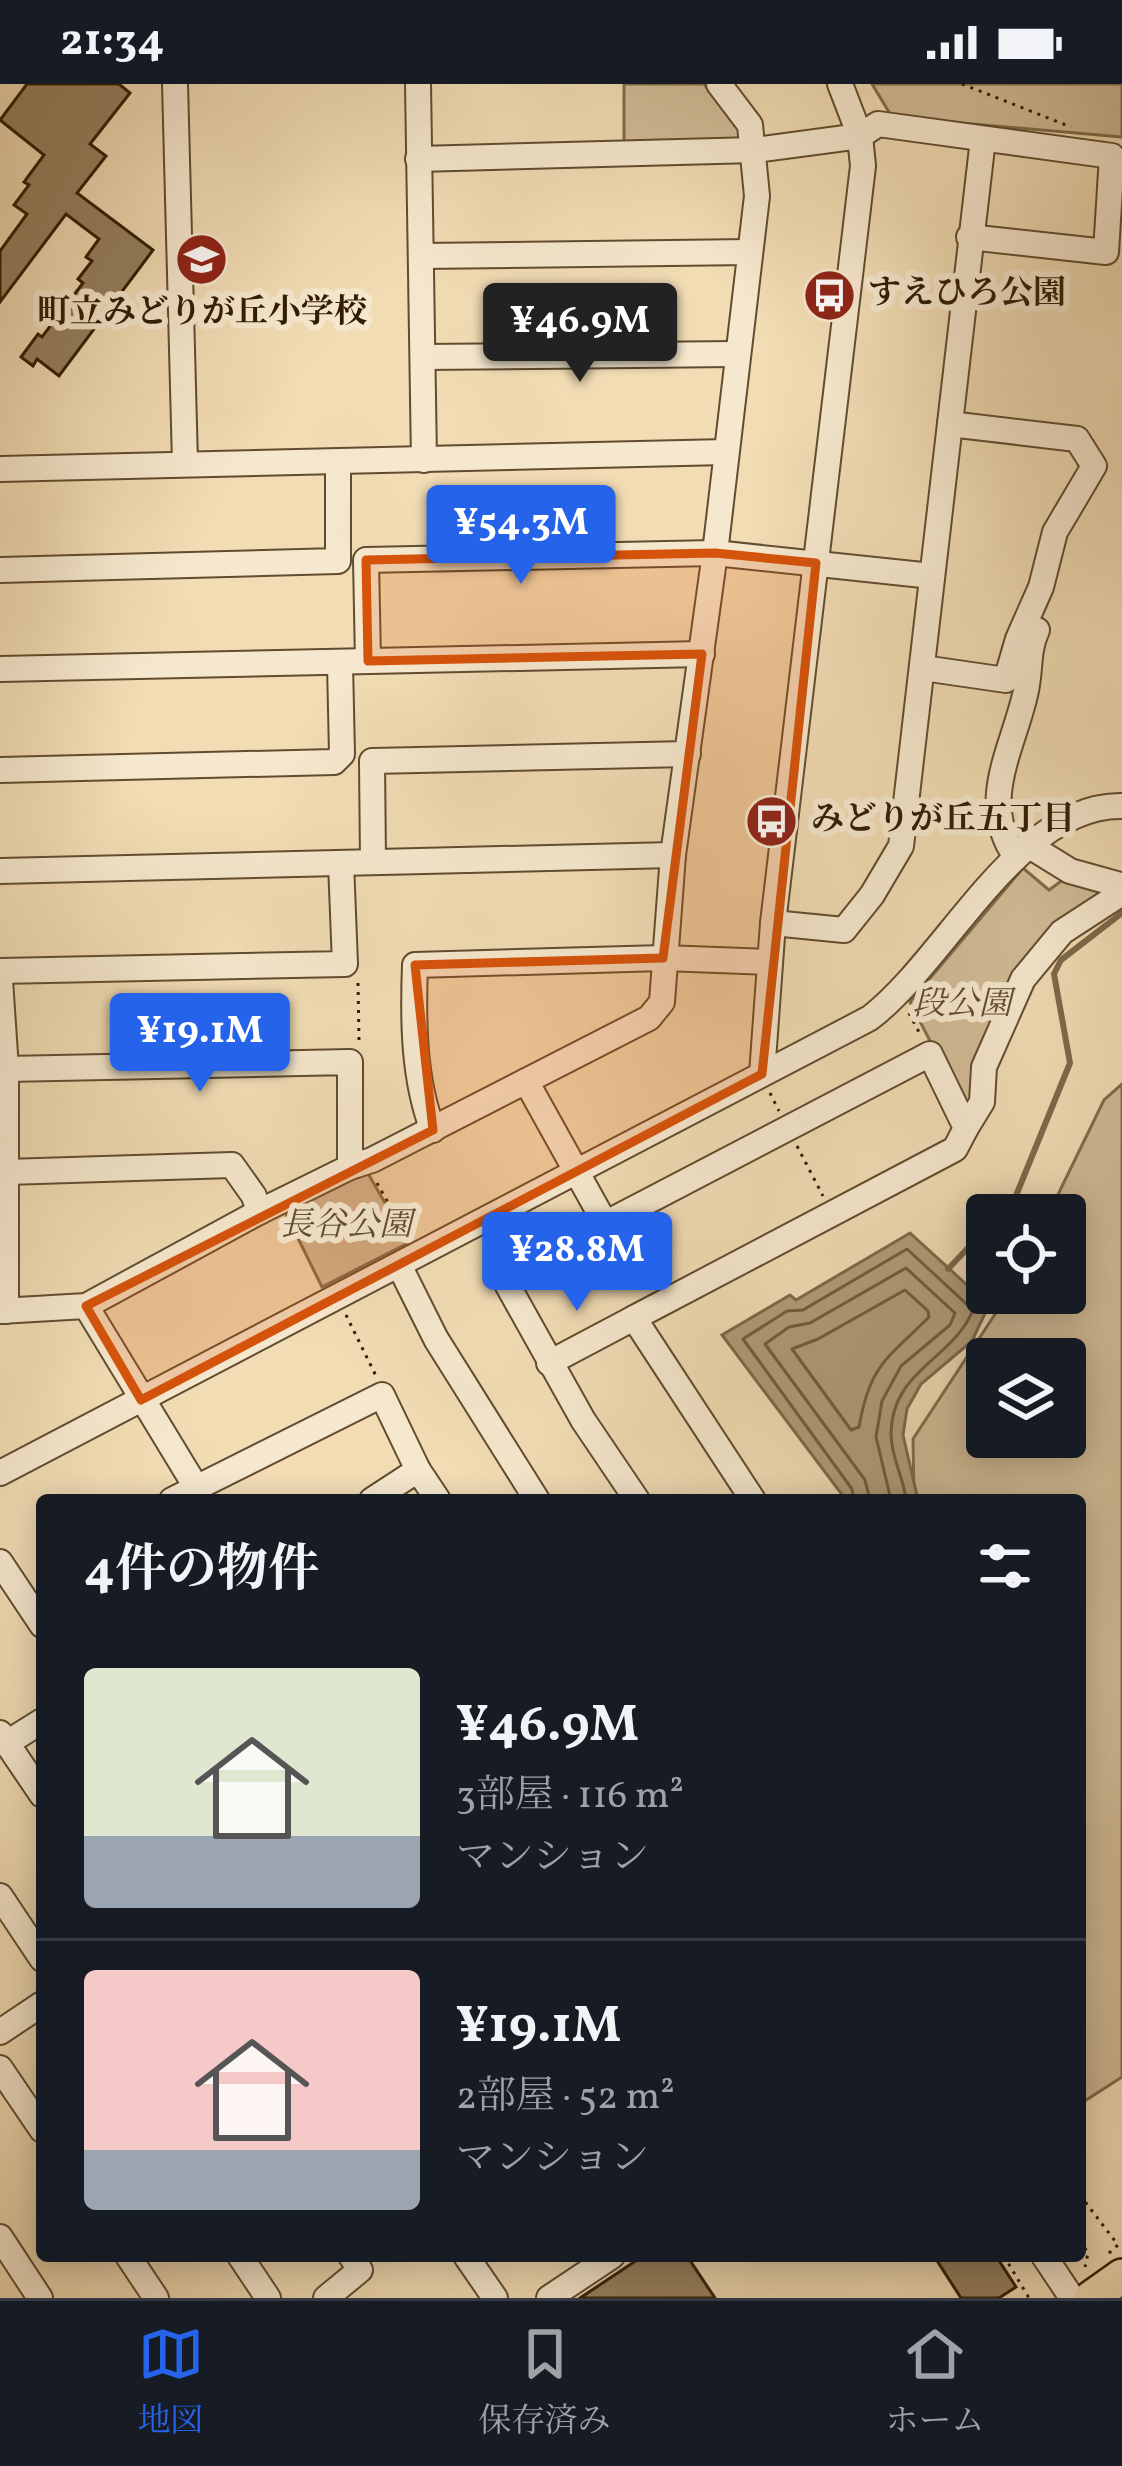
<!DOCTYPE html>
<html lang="ja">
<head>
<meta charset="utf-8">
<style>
  :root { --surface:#171b24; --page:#242831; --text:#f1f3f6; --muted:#9ea1a6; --line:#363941; --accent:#2563eb }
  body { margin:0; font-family:Vollkorn,"Noto Serif JP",serif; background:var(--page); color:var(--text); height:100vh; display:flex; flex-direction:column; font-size:45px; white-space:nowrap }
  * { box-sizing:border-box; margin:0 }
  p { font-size:39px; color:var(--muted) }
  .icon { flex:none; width:66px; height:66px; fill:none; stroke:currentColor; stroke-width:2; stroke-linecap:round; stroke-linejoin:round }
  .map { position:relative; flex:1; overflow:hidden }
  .drawer { position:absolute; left:36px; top:1410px; width:1050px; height:768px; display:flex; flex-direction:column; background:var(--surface); border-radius:12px; box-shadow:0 6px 30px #0003 }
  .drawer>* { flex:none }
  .tools { position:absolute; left:966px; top:1110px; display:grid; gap:24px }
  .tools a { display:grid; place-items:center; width:120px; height:120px; border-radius:12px; background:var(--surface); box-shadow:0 6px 30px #0003; font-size:60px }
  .price { position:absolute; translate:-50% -102px; padding:0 27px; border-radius:12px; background:var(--accent); color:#fff; font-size:39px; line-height:78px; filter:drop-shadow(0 3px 6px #0008) }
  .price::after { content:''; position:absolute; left:50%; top:72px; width:36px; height:27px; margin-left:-18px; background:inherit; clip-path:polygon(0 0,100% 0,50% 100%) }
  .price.on { background:#222; color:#fff }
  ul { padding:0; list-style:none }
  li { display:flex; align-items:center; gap:36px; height:300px; padding:0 48px }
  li+li { border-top:3px solid var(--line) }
  li span { display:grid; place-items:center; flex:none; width:336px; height:240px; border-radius:12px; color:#555 }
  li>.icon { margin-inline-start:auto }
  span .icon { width:144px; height:144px; fill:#fffc; stroke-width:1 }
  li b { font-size:51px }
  h2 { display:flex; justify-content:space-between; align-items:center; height:144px; padding:0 48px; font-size:51px }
  .status { display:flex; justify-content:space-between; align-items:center; height:84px; padding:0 60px; background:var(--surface); direction:ltr }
  .status svg { height:33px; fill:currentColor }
  .tab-bar { display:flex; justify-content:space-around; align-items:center; height:168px; border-top:3px solid var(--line); background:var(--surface); font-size:33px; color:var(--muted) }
  .tab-bar a { display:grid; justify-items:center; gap:6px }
  .tab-bar .on { color:var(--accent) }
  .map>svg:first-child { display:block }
</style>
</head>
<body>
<div class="status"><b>21:34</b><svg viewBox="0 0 49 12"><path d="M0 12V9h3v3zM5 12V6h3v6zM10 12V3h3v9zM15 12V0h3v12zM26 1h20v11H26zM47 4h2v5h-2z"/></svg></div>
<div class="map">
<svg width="1122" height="2214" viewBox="0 0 1122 2214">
  <rect width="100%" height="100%" fill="#f1dcb4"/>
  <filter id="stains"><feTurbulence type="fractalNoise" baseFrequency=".00167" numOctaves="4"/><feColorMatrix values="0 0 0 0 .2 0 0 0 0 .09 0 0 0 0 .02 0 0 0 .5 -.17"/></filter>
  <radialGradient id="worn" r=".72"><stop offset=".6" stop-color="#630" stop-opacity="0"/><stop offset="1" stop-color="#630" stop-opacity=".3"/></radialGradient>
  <g fill="#d0bb96" stroke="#806c4c" stroke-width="3" fill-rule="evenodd">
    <polygon points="624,0 704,0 742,49 733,60 624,60"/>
    <polygon points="872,0 1122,0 1122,53 892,33"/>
    <polygon points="1023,784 1049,806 1068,792 1111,804 1061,843 976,1022 962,1019 910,918"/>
    <path d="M1122 1000V1993L1080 2020V1416H914L913 1355 1009 1209H1065V1131H1048L1104 1016ZM987 1275H1065V1353H987Z"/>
    <polygon points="366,1086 408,1159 322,1203 285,1128"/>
  </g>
  <polygon fill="#b09b78" stroke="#7d6849" stroke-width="3" points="910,1149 989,1221 972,1257 921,1300 907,1325 903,1351 918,1416 846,1416 722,1251 790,1211 796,1216"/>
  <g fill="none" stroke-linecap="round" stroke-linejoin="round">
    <g stroke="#705c3e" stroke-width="3">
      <path d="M905 1206 928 1227 929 1233C887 1275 870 1280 859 1343L851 1346 792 1265 818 1255Z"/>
      <path d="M854 1416 852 1405 743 1255 787 1227 803 1226 907 1165 973 1226C952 1277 892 1285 891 1350 891 1374 904 1394 906 1416"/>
      <polyline points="870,1416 865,1396 765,1260 789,1243 810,1239 906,1184 955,1229 950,1241 901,1282 882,1317 876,1353 891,1416"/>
    </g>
    <g stroke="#7d6849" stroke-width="6">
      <polyline points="999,1131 1015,1114 1070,979 1054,890 1061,876 1122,829"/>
      <polyline points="948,1185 987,1144"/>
    </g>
  </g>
  <g fill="#95805f" stroke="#311c03" stroke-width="3">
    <polygon points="27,0 119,0 130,9 90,60 106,72 77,109 153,166 59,292 37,275 33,282 21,273 38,250 42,253 83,199 78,195 92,177 86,173 99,155 66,130 0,218 0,167 27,130 14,121 29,101 24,98 44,71 0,36"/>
    <polygon points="643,2172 687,2172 715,2214 580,2214"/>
    <polygon points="934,2172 996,2172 1016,2203 999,2214 961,2214"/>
  </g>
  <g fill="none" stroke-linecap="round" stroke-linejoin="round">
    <defs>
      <g id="minor">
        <polyline points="175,0 185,379"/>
        <polyline points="418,0 424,376"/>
        <polyline points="418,75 755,66 860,52 878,40 1112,72 1106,168 969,153"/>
        <polyline points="421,172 750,168"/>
        <polyline points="423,273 736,270"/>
        <polyline points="0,385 726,368"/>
        <polyline points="0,486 338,477 338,379"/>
        <polyline points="368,577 366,476 715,469 932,492"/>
        <polyline points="923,584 1006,596 1018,555 1041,503 1055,448 1094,382 1077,355 950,340"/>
        <polyline points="0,585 702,570"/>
        <polyline points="0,686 334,678 342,670 340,580"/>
        <path d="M1016 773C978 719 1012 667 1025 611 1031 588 1027 567 1037 546"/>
        <polyline points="373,777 372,677 688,670"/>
        <polyline points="0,787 673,771"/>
        <polyline points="773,839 844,846 872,811 901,762 983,55"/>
        <polyline points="0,887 345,880 341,779"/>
        <polyline points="0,896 6,985 6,1227"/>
        <polyline points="6,985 350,978 350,1083"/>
        <polyline points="762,990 773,839 863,82 860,52 840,0"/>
        <polyline points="526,997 605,1139"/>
        <polyline points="966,1044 982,1018 984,983 1023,895 1062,848 1122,809 1120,801 1070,787 1028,761"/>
        <path d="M433 1046C413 995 413 934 415 881L663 874 768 878"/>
        <polyline points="6,1088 232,1081 254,1112 259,1128"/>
        <polyline points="399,1181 436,1255 537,1416"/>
        <polyline points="86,1222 196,1403"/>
        <polyline points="0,1227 86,1222 259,1128 350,1083 372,1076 649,934 662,918 673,771 715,469 757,112 750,41 719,0"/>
        <polyline points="549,1279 634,1234"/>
        <path d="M0 1389 870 934C947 875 1018 720 1122 722"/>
        <polyline points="172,1416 382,1311 418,1386 438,1416"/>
        <polyline points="372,1416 418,1386"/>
        <polyline points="637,1416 583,1336 503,1193 930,970 966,1044 955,1065 634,1234 753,1416"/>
        <polyline points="0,1478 42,1541"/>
        <polyline points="0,1649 42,1711"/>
        <polyline points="7,1659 42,1637"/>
        <polyline points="0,1812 42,1875"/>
        <polyline points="0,1948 42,1920"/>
        <polyline points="0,1984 42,2046"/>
        <polyline points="0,2153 40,2214"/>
        <polyline points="128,2172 156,2214"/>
        <polyline points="240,2172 268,2214"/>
        <polyline points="466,2172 495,2214"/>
        <polyline points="1044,2172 1072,2214"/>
        <polyline points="326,2214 360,2186 351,2172"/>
        <polyline points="549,2214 612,2172"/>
      </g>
      <polyline id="highway" points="1091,2214 1122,2192"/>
    </defs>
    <use href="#minor" stroke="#614c2f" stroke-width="28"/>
    <use href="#highway" stroke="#311c03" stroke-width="38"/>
    <g stroke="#311c03" stroke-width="3" stroke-dasharray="3 6" stroke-linecap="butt">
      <polyline points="962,0 1071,43"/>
      <polyline points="358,899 359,956"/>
      <polyline points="909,929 921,952"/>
      <polyline points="770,1009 779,1027"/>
      <polyline points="797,1062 823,1112"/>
      <polyline points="377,1099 408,1154"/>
      <polyline points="346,1231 376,1292"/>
      <polyline points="1080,2111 1118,2161 1108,2170"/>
      <polyline points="1080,2156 1088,2169 1085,2183"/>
      <polyline points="1004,2172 1029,2214"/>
    </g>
    <use href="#minor" stroke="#f6e8ce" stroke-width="24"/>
    <use href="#highway" stroke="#f1dcb4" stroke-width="33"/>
  </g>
  <path fill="#d6530b" fill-opacity="0.2" stroke="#d6530b" stroke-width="9" stroke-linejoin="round" d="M715 469 816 479 762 990 141 1316 86 1222 433 1046 415 881 663 874 702 570 368 577 366 476Z"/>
  <defs>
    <symbol id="school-disc" viewBox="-11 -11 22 22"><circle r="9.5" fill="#8f2418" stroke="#f6e8ce"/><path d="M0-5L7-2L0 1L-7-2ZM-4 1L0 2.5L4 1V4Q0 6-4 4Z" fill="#fff"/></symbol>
    <symbol id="bus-disc" viewBox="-11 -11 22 22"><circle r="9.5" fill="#8f2418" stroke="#f6e8ce"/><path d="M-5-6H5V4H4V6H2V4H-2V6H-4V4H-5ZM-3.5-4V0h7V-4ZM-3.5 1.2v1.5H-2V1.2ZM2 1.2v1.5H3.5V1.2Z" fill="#fff"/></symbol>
  </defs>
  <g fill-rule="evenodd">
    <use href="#school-disc" x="172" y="146" width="59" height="59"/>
    <use href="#bus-disc" x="800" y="182" width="59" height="59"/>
    <use href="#bus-disc" x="742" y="708" width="59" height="59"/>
  </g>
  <g text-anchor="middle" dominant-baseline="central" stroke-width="12" stroke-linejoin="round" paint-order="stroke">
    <g font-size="33" font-weight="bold" fill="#311c03" stroke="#f6e8ce" text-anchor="start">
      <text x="868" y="211">すえひろ公園</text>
      <text x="202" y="230" text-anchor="middle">町立みどりが丘小学校</text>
      <text x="811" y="737">みどりが丘五丁目</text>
    </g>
    <g font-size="33" font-style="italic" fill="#614c2f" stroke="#f6e8ce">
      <text x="962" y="922">段公園</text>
      <text x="346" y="1143">長谷公園</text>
    </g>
  </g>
  <rect width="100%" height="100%" filter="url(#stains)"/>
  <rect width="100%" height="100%" fill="url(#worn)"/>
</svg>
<div class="tools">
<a><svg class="icon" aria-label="locate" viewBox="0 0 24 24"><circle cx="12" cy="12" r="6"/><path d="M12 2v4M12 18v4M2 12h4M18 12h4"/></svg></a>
<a><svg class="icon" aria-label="layers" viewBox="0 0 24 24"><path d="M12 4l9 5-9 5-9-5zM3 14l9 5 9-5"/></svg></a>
</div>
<b class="price on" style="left:580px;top:301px">¥46.9M</b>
<b class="price" style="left:521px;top:503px">¥54.3M</b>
<b class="price" style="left:200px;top:1011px">¥19.1M</b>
<b class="price" style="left:577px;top:1230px">¥28.8M</b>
<section class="drawer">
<h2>4件の物件<svg class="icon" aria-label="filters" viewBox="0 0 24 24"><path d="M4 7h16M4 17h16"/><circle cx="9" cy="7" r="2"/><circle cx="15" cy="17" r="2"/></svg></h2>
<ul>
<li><span style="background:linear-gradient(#dfe7d0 70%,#9aa5b1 0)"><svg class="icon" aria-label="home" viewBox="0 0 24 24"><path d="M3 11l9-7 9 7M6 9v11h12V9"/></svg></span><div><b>¥46.9M</b><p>3部屋 · 116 m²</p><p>マンション</p></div></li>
<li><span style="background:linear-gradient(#f6c9c9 75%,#9aa5b1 0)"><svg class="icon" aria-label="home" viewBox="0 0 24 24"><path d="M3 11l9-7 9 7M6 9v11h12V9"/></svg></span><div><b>¥19.1M</b><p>2部屋 · 52 m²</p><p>マンション</p></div></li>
</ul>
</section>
</div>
<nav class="tab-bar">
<a class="on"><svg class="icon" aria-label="map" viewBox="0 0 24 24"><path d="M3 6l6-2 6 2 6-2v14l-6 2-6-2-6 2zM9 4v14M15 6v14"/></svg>地図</a>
<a><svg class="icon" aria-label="saved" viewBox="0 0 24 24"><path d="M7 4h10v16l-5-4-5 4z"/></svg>保存済み</a>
<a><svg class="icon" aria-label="home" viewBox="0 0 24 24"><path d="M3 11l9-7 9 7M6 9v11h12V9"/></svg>ホーム</a>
</nav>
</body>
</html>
